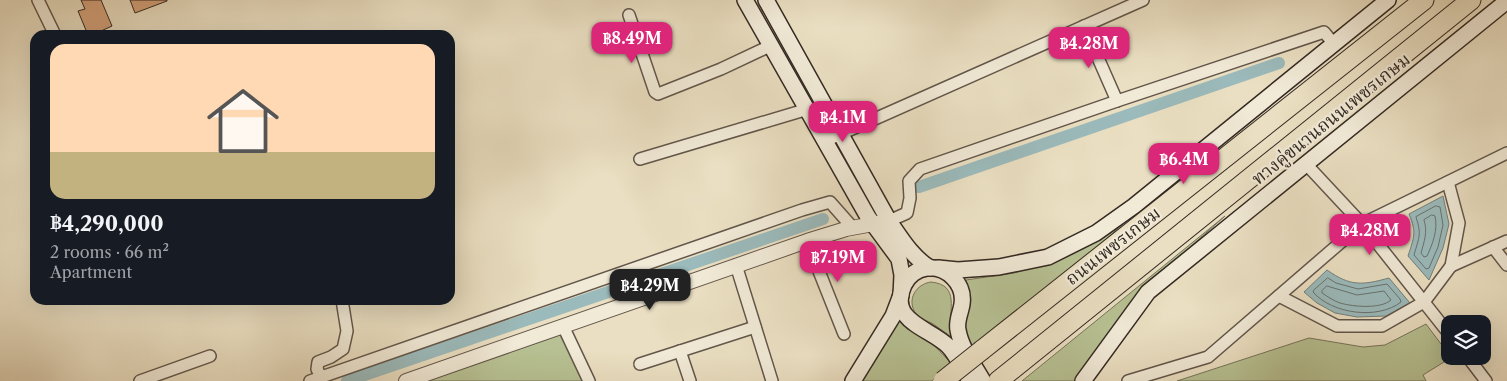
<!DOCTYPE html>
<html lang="en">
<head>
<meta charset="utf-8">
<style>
  :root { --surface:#171b24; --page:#20242c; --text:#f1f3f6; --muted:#9ea1a6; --line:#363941; --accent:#db2777 }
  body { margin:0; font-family:"Libre Caslon Text","Noto Serif Thai",serif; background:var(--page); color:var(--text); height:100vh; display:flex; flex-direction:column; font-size:19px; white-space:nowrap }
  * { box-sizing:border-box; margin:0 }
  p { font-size:16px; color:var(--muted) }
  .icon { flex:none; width:28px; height:28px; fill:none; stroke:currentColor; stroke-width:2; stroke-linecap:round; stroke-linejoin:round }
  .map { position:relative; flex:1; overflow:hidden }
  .panel { position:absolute; left:30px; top:30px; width:425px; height:275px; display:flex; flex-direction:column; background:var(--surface); border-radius:15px; box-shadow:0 5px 20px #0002 }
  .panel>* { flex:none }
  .tools { position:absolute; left:1441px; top:315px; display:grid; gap:10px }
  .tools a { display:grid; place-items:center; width:50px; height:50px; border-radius:10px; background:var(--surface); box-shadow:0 5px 20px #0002; font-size:25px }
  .price { position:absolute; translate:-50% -42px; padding:0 11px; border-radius:10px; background:var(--accent); color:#fff; font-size:16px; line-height:32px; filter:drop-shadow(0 1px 2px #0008) }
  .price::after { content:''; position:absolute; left:50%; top:30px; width:15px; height:11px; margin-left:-8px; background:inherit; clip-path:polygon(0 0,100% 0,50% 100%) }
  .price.on { background:#222; color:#fff }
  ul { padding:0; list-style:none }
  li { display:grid; align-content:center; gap:10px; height:265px; padding:0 20px }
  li+li { border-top:1px solid var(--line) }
  li span { display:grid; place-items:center; height:155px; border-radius:15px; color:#555 }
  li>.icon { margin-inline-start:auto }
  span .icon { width:90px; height:90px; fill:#fffc; stroke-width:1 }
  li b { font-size:21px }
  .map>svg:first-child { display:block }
</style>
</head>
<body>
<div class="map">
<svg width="1507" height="381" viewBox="0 0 1507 381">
  <rect width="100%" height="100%" fill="#eadfc2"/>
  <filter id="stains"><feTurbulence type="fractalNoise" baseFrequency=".004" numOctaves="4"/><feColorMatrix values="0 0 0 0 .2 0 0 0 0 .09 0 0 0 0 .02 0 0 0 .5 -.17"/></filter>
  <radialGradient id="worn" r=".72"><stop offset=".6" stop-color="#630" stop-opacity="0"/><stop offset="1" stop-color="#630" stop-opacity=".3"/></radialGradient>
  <g fill="#b7c193" stroke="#76755b">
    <polygon points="1152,198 1049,290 981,343 970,346 964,329 969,295 966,280 1014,273 1053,262"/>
    <polygon points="1225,216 1153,280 1133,304 1074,381 1022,381"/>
    <path d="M931 282C961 285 948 311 951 330 953 336 955 343 957 349 951 340 945 332 936 326 930 321 921 320 916 314 906 300 916 284 931 282Z"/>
    <polygon points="899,317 907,329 927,338 950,362 932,381 862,381"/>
    <polygon points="1426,324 1450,356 1452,357 1423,375 1426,381 1177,381 1309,338 1363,347 1385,345"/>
    <polygon points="563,334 583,381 426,381"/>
  </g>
  <g fill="#9bbabb" stroke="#72807e">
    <path d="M1443 196 1449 224 1443 248 1429 280 1408 256C1414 237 1417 233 1409 214Z"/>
    <path d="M1327 270C1351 287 1363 285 1389 278L1410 303 1386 316 1357 317 1335 313 1317 303 1304 292Z"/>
  </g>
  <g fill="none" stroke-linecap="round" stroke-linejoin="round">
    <g stroke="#68726f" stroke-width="1">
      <path d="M1436 206 1440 207 1443 225 1438 247 1429 268 1426 269 1414 255C1419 237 1422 235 1416 217Z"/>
      <path d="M1432 215 1435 216C1438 230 1433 243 1427 256L1424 257 1421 253C1424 242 1428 232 1424 220Z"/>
      <path d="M1328 278 1336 283 1358 289 1387 284 1400 299 1401 302C1378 320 1332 314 1313 292L1314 290Z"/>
      <path d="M1327 286 1357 295 1384 291 1391 300C1381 309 1354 307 1340 303 1334 301 1328 297 1322 293V291Z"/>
    </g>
    <g stroke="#9bbabb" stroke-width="12">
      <polyline points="919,187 1279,63"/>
      <polyline points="347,381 823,219"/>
    </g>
  </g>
  <g fill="#d5a37c" stroke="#342923">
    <polygon points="81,0 101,0 112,26 101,31 102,35 88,35 78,11 85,9"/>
    <polygon points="130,0 167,0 167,1 135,13"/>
  </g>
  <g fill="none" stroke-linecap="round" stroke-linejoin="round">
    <defs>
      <g id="minor">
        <polyline points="38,0 55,35"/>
        <polyline points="629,15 655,92 658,94 721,69 772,45"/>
        <polyline points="1084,26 1117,101"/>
        <polyline points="825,141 1143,0"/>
        <polyline points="640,159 808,109"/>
        <polyline points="1306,164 1362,224 1450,335"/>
        <polyline points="889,221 907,213 910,198 909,181 920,169 1117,101 1324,32 1334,44"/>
        <polyline points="807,241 844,334"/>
        <polyline points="1493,247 1507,265"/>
        <polyline points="736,265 772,381"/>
        <polyline points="1451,266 1507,241"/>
        <polyline points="1279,296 1337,326 1382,326 1424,302 1451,266 1459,223 1448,182"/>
        <polyline points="563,326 589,381"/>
        <polyline points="680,351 690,381"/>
        <polyline points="1467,356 1486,381"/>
        <polyline points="640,364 755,327"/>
        <polyline points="321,377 317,369 318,362 331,357 343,349 347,331 342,300"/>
        <polyline points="140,381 210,356"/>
        <polyline points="310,381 802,210 830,202 853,228"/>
        <polyline points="1128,381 1208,357 1362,224 1507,153"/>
      </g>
      <polyline id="tertiary" points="406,381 807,241 846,229 884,222"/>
      <g id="secondary">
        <polyline points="745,0 868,217 899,259 902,275 901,295 893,316 853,381"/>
        <path d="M766 0 889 221C901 238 912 257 930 268"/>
        <polyline points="938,268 958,270 999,267 1048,257 1096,233 1134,206 1388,0"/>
        <path d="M970 381C963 370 957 355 948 346 930 328 887 321 904 285 908 276 917 269 927 268 947 266 965 284 962 304 961 312 956 321 958 330 961 348 974 365 983 381"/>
        <polyline points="1083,381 1148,292 1507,1"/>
      </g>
      <g id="trunk">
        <polyline points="982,350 1424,0"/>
        <polyline points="998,381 1471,0"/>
      </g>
    </defs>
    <use href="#minor" stroke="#62564b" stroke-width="14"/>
    <use href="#tertiary" stroke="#62564b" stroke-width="16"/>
    <use href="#secondary" stroke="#342923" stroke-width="18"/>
    <use href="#trunk" stroke="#342923" stroke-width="21"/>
    <use href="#minor" stroke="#f1ead7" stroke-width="11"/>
    <use href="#tertiary" stroke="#f1ead7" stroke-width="14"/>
    <use href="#secondary" stroke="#f1ead7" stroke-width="15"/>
    <use href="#trunk" stroke="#eadfc2" stroke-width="19"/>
    <defs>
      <polyline id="trunk-bridge" points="943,381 982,350"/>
    </defs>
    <use href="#trunk-bridge" stroke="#342923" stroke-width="21" stroke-linecap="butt"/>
    <use href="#trunk-bridge" stroke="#eadfc2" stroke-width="19"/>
  </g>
  <g text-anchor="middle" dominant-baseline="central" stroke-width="4.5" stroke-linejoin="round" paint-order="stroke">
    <g font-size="18" fill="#342923" stroke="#f1ead7">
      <text transform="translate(1331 119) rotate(-39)">ทางคู่ขนานถนนเพชรเกษม</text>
      <text transform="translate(1113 246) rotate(-38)">ถนนเพชรเกษม</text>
    </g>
  </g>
  <rect width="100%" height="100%" filter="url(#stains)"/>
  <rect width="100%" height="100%" fill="url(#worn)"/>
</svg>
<div class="tools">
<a><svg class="icon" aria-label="layers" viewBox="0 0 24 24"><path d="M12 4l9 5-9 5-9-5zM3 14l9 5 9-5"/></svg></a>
</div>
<b class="price" style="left:632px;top:64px">฿8.49M</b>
<b class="price" style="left:1089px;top:69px">฿4.28M</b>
<b class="price" style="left:843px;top:143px">฿4.1M</b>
<b class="price" style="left:1184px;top:185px">฿6.4M</b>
<b class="price" style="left:1370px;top:256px">฿4.28M</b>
<b class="price" style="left:838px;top:283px">฿7.19M</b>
<b class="price on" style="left:650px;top:311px">฿4.29M</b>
<section class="panel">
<ul>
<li><span style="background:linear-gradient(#ffd9b3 70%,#c2b280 0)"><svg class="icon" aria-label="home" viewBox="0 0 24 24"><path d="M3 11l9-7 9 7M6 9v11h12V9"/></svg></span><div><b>฿4,290,000</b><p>2 rooms · 66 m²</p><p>Apartment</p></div></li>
</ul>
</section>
</div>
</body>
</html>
